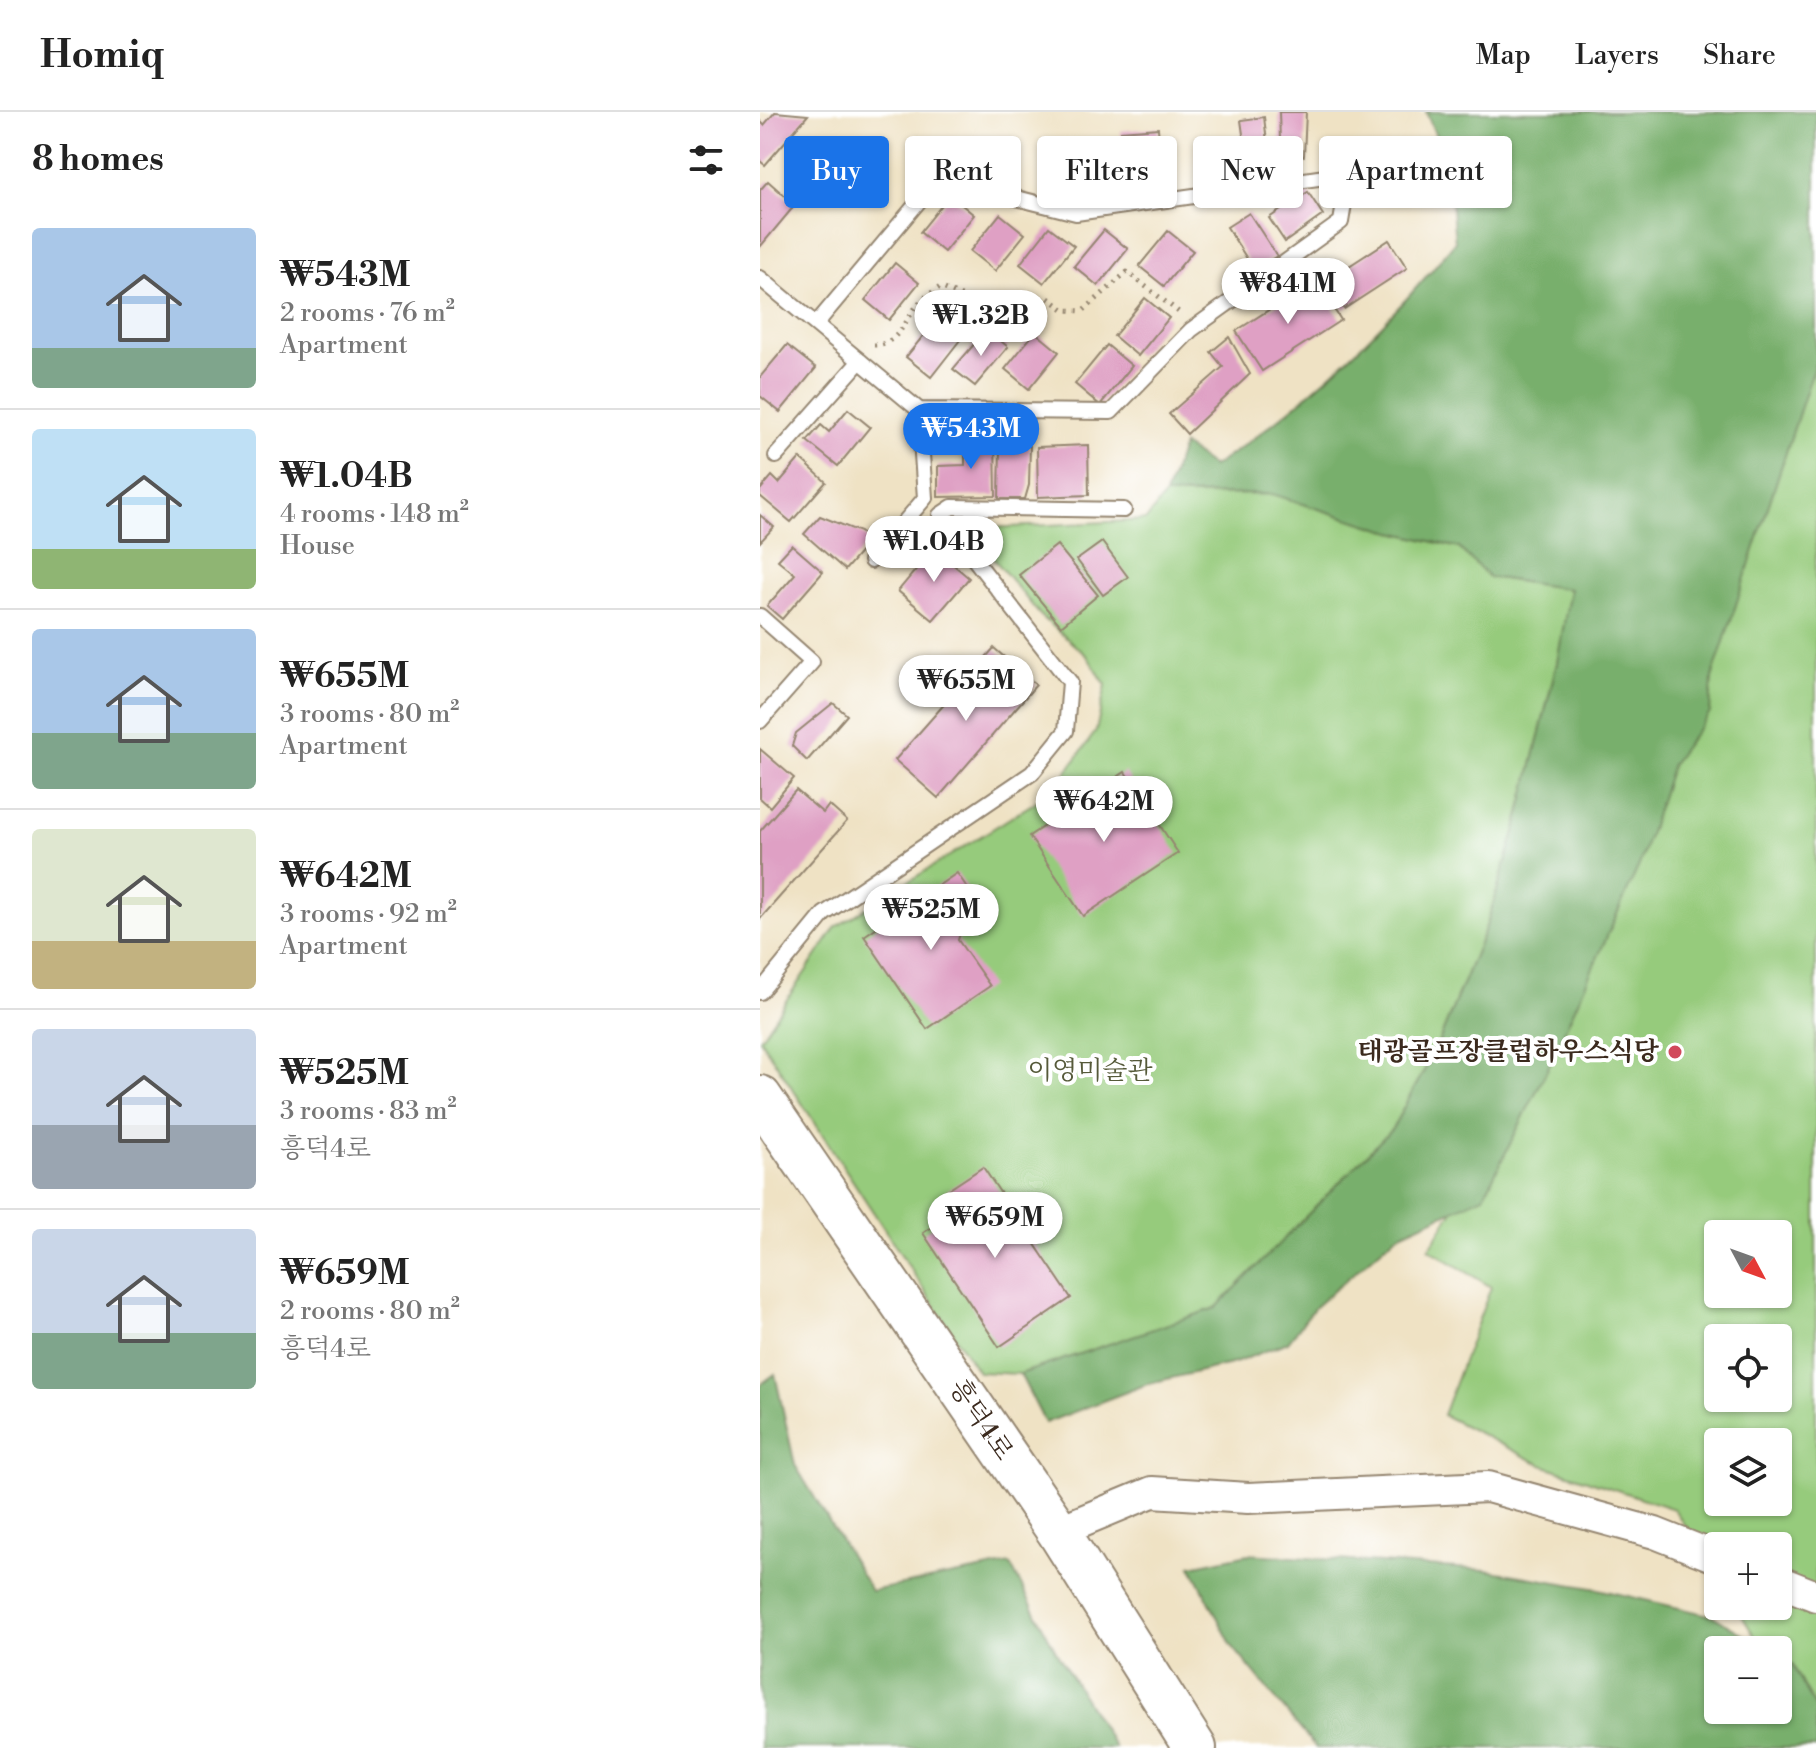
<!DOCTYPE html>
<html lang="en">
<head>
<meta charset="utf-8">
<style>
  :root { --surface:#fff; --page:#f6f6f6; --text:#222; --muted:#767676; --line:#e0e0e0; --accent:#1a73e8 }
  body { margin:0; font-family:"Libre Bodoni","Noto Serif KR",serif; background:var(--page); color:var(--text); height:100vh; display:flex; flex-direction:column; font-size:30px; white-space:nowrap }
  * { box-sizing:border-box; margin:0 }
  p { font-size:26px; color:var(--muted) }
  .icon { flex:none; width:44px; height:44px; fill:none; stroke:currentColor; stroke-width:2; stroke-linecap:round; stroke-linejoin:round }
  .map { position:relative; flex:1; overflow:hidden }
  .panel { display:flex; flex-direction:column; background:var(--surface); width:760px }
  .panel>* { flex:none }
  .hud { position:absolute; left:24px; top:24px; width:760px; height:72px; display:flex; gap:16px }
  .needle { width:52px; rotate:131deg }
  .tools { position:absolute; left:944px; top:1108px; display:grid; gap:16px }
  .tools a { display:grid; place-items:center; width:88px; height:88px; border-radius:8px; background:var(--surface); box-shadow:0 2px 6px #0004; font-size:40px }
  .price { position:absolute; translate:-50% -68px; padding:0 18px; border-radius:28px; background:#fff; color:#222; font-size:26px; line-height:52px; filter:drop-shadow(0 2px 4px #0008) }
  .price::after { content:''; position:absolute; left:50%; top:48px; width:24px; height:18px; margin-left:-12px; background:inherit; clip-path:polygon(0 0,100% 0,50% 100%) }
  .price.active { background:var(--accent); color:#fff }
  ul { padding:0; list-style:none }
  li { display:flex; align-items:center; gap:24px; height:200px; padding:0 32px }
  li+li { border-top:2px solid var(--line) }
  li span { display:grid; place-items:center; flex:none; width:224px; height:160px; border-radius:8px; color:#555 }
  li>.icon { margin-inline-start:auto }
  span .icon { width:96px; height:96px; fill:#fffc; stroke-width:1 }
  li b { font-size:34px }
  h2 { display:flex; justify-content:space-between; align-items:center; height:96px; padding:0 32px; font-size:34px }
  .tag { padding:0 28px; border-radius:8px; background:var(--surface); box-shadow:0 2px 6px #0004; font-size:28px; line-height:72px }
  .tag.active { background:var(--accent); color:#fff }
  header { display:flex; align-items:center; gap:48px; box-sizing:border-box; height:112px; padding:0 40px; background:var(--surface); border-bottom:2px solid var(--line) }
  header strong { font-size:38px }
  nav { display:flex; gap:44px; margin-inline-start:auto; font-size:28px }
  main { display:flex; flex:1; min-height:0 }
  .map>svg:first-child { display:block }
</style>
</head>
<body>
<header>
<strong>Homiq</strong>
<nav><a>Map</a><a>Layers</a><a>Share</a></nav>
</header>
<main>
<section class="panel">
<h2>8 homes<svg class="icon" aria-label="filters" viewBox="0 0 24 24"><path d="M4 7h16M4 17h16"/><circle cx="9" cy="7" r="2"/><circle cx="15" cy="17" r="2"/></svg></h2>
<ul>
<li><span style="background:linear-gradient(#a9c7e8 75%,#7fa58c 0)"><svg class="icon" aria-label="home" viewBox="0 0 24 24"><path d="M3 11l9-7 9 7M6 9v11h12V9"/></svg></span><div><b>₩543M</b><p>2 rooms · 76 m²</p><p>Apartment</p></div></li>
<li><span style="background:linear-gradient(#bfe0f5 75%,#8fb573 0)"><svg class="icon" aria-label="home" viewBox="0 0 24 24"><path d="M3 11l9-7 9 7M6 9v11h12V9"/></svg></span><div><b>₩1.04B</b><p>4 rooms · 148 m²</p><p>House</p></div></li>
<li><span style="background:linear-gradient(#a9c7e8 65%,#7fa58c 0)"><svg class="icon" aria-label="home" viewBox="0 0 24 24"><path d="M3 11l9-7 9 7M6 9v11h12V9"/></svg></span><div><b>₩655M</b><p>3 rooms · 80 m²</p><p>Apartment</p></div></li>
<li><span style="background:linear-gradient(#dfe7d0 70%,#c2b280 0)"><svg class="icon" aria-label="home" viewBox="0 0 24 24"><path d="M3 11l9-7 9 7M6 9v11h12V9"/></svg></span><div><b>₩642M</b><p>3 rooms · 92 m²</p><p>Apartment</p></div></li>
<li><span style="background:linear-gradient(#c9d6e8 60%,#9aa5b1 0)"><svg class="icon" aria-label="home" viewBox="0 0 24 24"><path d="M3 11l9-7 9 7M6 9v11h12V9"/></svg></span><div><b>₩525M</b><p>3 rooms · 83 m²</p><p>흥덕4로</p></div></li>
<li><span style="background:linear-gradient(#c9d6e8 65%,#7fa58c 0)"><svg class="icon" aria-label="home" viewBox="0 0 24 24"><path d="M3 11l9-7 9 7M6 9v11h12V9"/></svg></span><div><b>₩659M</b><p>2 rooms · 80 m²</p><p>흥덕4로</p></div></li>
</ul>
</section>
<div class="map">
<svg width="1056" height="1636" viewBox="0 0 1056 1636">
  <rect width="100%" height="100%" fill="#fff"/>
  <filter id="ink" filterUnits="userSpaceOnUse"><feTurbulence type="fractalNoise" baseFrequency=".0125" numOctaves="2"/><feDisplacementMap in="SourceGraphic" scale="16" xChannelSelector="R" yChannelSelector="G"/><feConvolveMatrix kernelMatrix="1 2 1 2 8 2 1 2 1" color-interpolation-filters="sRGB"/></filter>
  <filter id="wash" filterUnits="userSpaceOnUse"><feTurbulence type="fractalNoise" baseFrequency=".006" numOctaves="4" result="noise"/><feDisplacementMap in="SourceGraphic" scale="32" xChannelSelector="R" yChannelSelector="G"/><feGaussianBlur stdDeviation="1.8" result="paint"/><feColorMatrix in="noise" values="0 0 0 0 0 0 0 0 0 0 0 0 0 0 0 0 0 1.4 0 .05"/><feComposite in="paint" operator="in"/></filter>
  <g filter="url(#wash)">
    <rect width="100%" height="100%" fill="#efe2c4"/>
    <g fill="#96cb7c" stroke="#687a4d" stroke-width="2" fill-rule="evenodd">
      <path d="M1056 23V1597L1032 1552 1018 1544V1538L1000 1533 976 1494H1018V1434H958V1466L914 1397 782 1353 683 1303 731 1175 669 1137 721 1053ZM958 1122H1018V1182H958ZM958 1226H1018V1286H958ZM958 1330H1018V1390H958Z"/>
      <polygon points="512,382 625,418 699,436 729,465 811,477 797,551 757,714 726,815 675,939 632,1017 456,1196 260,1262 218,1260 0,927 76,815 293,679 336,619 346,573 327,544 280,503 216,425 230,416 386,408 405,383"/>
    </g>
    <g fill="#78af6c" stroke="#5a6c45" stroke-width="2">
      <path d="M666 0H1056V249L952 566 950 601 912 652 880 751 787 958 724 1084 636 1124 555 1195 528 1230 475 1251 390 1271 285 1311 260 1262 456 1196 632 1017 675 939 726 815 757 714 797 551 810 477 729 465 699 436 625 418 512 382 405 383 423 333 453 355C545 293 626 216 695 130L688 53Z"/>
      <polygon points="15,1262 35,1353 111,1479 250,1452 297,1541 355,1636 0,1636 0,1273"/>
      <polygon points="488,1442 726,1458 838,1477 953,1504 1008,1538 958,1538 958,1598 1018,1598 1018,1544 1032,1552 1056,1597 1056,1636 556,1636 472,1534 431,1454"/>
    </g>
    <g id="blocks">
      <g fill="#dfa0c4">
        <polygon points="15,0 48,3 5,53 0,49 0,9 4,13"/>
        <polygon points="519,0 546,0 544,44 538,45 538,52 488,58 481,8 504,5 507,30 520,28"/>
        <polygon points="398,16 403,77 366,80 361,19"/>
        <polygon points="8,69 35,93 0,135 0,78"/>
        <polygon points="548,80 563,103 525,130 509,106"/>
        <polygon points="190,83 214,103 184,140 160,120"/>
        <polygon points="489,101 517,144 494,158 467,115"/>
        <polygon points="240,102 265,122 235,159 210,139"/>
        <polygon points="289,115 314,134 284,171 260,152"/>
        <polygon points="344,118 368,137 338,174 314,154"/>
        <polygon points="408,119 433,139 404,174 379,154"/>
        <polygon points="629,128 647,156 584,197 566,169"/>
        <polygon points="135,151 159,171 129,208 105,188"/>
        <polygon points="555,168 581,208 502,259 476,219"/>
        <polygon points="385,186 409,206 378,244 354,224"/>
        <polygon points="176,208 200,228 171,265 146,245"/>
        <polygon points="227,217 248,235 215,274 193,257"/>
        <polygon points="275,220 299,240 269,277 245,257"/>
        <polygon points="469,225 490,262 427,322 409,302 463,255 451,240"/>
        <polygon points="27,233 56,256 20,300 0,284 0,265"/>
        <polygon points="347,233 372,254 340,293 315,272"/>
        <polygon points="88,297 110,315 78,354 47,329 61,313 69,320"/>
        <polygon points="235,323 236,384 178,385 178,354 205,353 205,324"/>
        <polygon points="328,333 329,383 278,385 277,335"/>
        <polygon points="240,334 270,334 269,373 265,387 239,387"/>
        <polygon points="40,346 66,370 31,410 0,384 0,378 12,364 19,371"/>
        <polygon points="0,403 14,415 0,430"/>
        <polygon points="60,404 100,420 110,429 85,458 44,422"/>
        <polygon points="342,430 368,465 343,483 317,448"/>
        <polygon points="32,433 63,460 22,507 7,494 35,462 18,448"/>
        <polygon points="297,433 338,483 301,514 259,463"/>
        <polygon points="174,436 209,466 173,508 138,479"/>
        <polygon points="234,536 276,573 178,686 135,648"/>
        <polygon points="73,591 87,603 47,649 32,634 36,621"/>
        <polygon points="0,637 34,666 10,695 0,686"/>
        <polygon points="365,660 418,741 323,804 269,724"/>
        <polygon points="36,678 63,701 69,693 87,709 0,807 0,719"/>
        <polygon points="197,761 220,794 205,806 198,828 230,874 167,917 104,824"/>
        <polygon points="223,1055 311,1186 239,1235 163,1121 197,1098 185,1080"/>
      </g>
    </g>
  </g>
  <g filter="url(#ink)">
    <use href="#blocks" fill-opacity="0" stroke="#958671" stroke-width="2"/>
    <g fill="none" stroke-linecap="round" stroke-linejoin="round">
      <defs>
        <g id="lane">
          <polyline points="0,166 159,298 351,300 431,218 581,110 585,86 565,65 316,101 189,69 164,83 56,212"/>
          <polyline points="16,344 100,249"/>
          <polyline points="111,449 165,386 159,298"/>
          <polyline points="0,504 52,550 0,609"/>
          <polyline points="0,880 64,802 272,661 306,619 310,570 180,403 192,395 364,398"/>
        </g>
        <g id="street">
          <polyline points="298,1419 392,1380 488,1386 728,1375 895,1421 958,1446"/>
          <polyline points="1018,1469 1056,1484"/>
        </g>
        <polyline id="secondary" points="0,985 298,1419 435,1636"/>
      </defs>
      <use href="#lane" stroke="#958671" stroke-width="18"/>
      <use href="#street" stroke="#958671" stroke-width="34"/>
      <use href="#secondary" stroke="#958671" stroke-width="46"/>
      <path stroke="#958671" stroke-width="5" stroke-dasharray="2 6" stroke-linecap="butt" d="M114 233C138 233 146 207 159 191 165 184 173 180 180 175L208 187 263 200 287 185 305 198 323 199 367 160 420 201"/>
      <use href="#lane" stroke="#fff" stroke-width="14"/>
      <use href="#street" stroke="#fff" stroke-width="30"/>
      <use href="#secondary" stroke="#fff" stroke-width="42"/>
    </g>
  </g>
  <circle fill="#d1495b" stroke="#fff" stroke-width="3" cx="915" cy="940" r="8"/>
  <g text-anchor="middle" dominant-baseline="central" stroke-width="8" stroke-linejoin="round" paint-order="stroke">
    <g font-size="26" font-weight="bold" fill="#3b2a1e" stroke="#fff" text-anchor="end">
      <text x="899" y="940">태광골프장클럽하우스식당</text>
    </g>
    <g font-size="26" fill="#565a3a" stroke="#fff">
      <text x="330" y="959">이영미술관</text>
    </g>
    <g font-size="26" fill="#3b2a1e" stroke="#fff">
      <text transform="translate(221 1308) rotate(56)">흥덕4로</text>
    </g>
  </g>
</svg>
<div class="tools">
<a><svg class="needle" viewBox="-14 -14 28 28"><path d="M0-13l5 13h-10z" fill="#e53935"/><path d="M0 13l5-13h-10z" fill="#767676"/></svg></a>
<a><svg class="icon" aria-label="locate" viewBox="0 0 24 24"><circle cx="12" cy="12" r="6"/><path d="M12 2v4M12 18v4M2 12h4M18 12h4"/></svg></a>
<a><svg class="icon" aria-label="layers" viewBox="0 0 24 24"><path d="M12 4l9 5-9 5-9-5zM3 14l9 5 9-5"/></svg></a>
<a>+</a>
<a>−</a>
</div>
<b class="price" style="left:528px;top:214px">₩841M</b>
<b class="price" style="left:221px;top:246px">₩1.32B</b>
<b class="price active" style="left:211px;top:359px">₩543M</b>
<b class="price" style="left:174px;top:472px">₩1.04B</b>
<b class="price" style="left:206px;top:611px">₩655M</b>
<b class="price" style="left:344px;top:732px">₩642M</b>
<b class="price" style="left:171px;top:840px">₩525M</b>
<b class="price" style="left:235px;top:1148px">₩659M</b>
<div class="hud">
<a class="tag active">Buy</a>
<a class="tag">Rent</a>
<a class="tag">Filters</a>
<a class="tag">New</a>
<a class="tag">Apartment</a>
</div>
</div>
</main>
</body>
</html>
